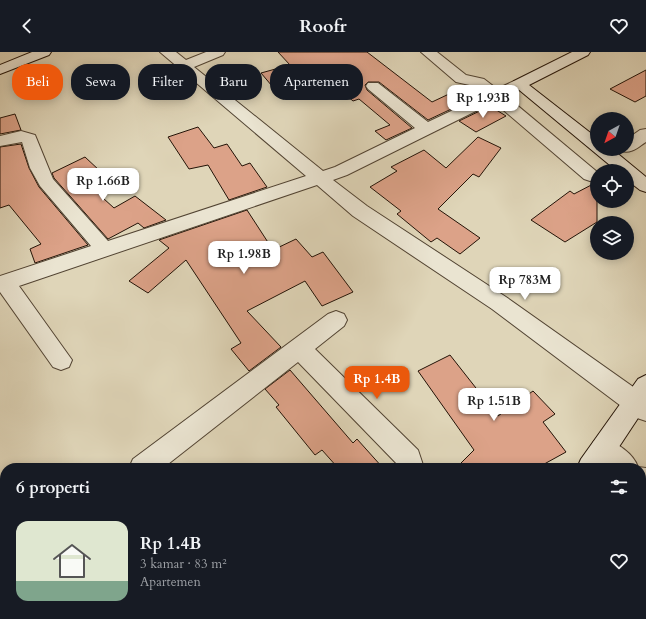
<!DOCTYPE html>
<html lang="id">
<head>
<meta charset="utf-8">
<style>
  :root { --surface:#171b24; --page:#20242c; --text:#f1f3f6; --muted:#9ea1a6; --accent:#ea580c }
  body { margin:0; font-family:Cardo,serif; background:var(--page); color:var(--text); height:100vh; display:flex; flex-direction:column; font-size:15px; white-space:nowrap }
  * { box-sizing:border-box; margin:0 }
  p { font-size:13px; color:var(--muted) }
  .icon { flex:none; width:22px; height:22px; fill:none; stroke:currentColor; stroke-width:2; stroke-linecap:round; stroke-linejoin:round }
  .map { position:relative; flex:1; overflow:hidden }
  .side { position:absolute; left:0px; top:411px; width:646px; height:156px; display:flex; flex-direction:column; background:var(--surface); border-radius:16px 16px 0 0; box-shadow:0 2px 10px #0003 }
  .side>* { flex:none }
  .guide { position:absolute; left:12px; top:12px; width:400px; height:36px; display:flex; gap:8px }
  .needle { width:26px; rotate:220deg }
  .controls { position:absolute; left:590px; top:60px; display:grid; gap:8px }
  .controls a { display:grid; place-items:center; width:44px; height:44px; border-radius:50%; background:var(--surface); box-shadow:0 2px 10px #0003; font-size:20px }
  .price { position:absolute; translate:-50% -34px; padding:0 9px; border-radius:8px; background:#fff; color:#222; font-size:13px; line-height:26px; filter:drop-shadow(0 1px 2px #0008) }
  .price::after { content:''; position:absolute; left:50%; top:24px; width:12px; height:9px; margin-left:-6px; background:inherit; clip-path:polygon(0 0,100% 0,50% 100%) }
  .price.current { background:var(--accent); color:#fff }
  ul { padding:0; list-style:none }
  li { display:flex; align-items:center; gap:12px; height:100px; padding:0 16px }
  li span { display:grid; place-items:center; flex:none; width:112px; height:80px; border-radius:12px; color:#555 }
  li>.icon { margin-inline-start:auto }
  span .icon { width:48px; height:48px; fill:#fffc; stroke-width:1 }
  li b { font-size:17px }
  h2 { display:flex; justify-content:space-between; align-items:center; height:48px; padding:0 16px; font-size:17px }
  .chip { padding:0 14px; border-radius:16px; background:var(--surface); box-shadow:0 2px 10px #0003; font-size:14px; line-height:36px }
  .chip.current { background:var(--accent); color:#fff }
  header { display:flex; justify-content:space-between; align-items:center; height:52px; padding:0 16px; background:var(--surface); font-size:18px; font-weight:700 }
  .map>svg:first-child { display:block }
</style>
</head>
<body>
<header><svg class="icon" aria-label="back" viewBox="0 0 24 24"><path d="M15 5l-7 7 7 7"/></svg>Roofr<svg class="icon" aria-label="heart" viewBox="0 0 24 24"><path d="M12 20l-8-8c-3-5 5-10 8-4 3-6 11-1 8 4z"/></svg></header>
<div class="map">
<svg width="646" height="567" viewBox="0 0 646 567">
  <rect width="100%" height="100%" fill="#dfd5b8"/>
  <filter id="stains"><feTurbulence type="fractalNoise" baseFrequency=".005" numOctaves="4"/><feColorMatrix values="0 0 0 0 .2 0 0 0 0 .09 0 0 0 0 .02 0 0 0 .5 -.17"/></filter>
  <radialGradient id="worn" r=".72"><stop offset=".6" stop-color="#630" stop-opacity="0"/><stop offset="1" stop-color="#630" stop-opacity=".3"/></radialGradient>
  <g fill="#dca288" stroke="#231307">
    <polygon points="278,0 367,0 432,50 466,34 481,43 428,68 379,30 368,30 365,33 367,38 412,76 386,88 375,79 390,73 359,47 353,49 330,29 283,47 261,21 290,13"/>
    <polygon points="646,18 646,44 635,50 610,37"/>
    <polygon points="490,54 506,64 476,80 459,69"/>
    <polygon points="15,62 21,78 0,82 0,66"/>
    <polygon points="198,75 214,96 227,92 242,114 250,111 267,135 229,148 208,113 189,117 168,85"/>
    <polygon points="478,85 501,96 479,125 473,122 438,157 480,186 460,202 437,186 431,190 397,162 401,159 370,135 397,119 391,115 424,98 446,116"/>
    <polygon points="21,92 29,116 39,135 88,193 35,211 30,197 41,192 9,153 0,156 0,95"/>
    <polygon points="85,105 100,119 83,128 114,156 135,144 166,168 144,176 138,171 108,187 54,126 52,121"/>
    <polygon points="597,130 597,170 565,190 531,168 570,139 574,142"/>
    <polygon points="247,158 273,198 296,187 312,205 323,200 353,240 322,254 305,229 247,259 281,295 249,319 231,297 241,291 186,208 148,241 129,229 169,196 159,188"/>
    <polygon points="450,303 498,364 533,339 555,362 543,370 566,400 537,416 456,416 474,398 418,319"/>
    <polygon points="290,318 353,391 357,387 383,416 338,416 322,398 315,403 276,355 279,353 265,337"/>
  </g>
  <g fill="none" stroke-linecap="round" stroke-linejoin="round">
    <defs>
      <g id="street">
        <polygon points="160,0 176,0 186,8 206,0 225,0 223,3 194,15 323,119 335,115 415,76 368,37 366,34 368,31 378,31 428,70 485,43 474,34 456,30 421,0 437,0 466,23 484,27 497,37 514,29 524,29 526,32 524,35 506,44 596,119 596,127 590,129 584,127 494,50 347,123 333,128 367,154 506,245 646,344 646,369 637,366 492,257 353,164 317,133 19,234 72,308 69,315 61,318 53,315 0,240 0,224 91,194 40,134 30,116 22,90 0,94 0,84 21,79 35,83 53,127 108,189 306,124"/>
        <path d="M646 77V90C638 95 632 102 621 99L620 97H627V87L640 78Z"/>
        <polygon points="336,259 344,262 347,268 344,274 315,297 418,398 424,416 398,416 398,413 298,310 163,416 129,416 133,407 328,262"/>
        <path d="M603 386C617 391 633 401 638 415L646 416V444L641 442V416C619 416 600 422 590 398L594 389Z"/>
        <polygon points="0,493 5,495 5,530 0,528"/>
        <polygon points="641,529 646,531 646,563 641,561"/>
        <polygon points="14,562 44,562 46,567 16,567"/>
      </g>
      <g id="secondary">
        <polygon points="32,0 51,0 49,3 0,22 0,13"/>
        <polygon points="572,0 590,0 588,3 529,33 597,86 597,97 612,97 646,125 646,140 640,138 627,128 627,119 617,119 512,32 514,29"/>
        <polygon points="646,323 646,354 605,416 577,416 581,407 638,327"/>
        <polygon points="468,562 500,562 498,567 466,567"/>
      </g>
    </defs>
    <use href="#street" stroke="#524433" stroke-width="2"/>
    <use href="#secondary" stroke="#231307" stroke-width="2"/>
    <use href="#street" fill="#eae4d1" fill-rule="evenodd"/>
    <use href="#secondary" fill="#eae4d1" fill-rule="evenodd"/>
  </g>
  <rect width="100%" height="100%" filter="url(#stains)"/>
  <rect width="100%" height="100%" fill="url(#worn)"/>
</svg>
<div class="controls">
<a><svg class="needle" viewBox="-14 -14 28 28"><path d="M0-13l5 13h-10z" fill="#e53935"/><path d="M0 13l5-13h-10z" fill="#9ea1a6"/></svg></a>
<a><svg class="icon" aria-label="locate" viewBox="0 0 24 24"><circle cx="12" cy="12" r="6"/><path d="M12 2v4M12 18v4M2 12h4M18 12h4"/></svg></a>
<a><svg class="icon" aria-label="layers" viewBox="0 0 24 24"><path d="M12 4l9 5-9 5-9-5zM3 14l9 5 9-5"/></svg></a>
</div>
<b class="price" style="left:483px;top:67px">Rp 1.93B</b>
<b class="price" style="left:103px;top:150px">Rp 1.66B</b>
<b class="price" style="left:244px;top:223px">Rp 1.98B</b>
<b class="price" style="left:525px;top:249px">Rp 783M</b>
<b class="price current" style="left:377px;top:348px">Rp 1.4B</b>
<b class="price" style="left:494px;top:370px">Rp 1.51B</b>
<div class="guide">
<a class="chip current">Beli</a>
<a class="chip">Sewa</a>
<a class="chip">Filter</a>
<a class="chip">Baru</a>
<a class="chip">Apartemen</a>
</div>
<section class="side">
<h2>6 properti<svg class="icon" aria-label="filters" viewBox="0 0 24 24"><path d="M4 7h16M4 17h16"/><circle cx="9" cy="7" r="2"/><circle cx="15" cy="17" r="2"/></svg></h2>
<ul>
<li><span style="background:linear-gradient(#dfe7d0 75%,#7fa58c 0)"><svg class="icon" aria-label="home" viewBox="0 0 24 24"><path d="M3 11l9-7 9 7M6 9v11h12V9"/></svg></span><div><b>Rp 1.4B</b><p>3 kamar · 83 m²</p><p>Apartemen</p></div><svg class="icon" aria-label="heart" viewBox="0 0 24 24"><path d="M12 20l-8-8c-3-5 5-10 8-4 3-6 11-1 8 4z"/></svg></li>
</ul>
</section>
</div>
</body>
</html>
